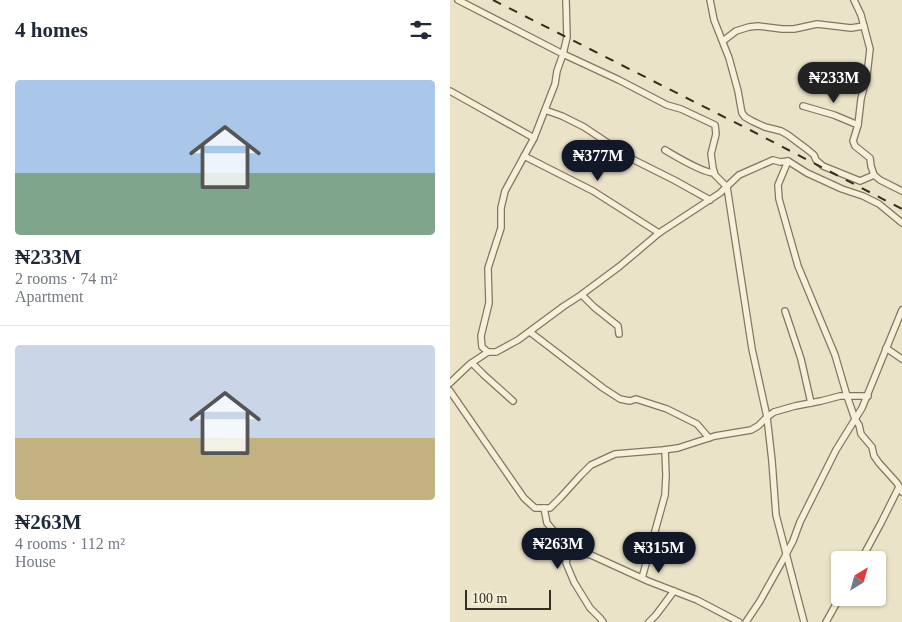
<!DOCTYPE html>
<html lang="en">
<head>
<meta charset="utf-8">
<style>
  :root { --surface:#fff; --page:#f2f2f3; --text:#1f2937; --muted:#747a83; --line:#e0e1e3; --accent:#111827 }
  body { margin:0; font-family:"Times New Roman",serif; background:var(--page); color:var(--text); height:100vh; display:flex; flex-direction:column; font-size:19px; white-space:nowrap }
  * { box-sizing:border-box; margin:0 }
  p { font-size:16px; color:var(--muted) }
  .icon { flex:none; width:28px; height:28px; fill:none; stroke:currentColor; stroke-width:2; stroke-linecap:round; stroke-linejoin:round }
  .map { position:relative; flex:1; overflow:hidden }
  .panel { display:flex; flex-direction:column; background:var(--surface); width:450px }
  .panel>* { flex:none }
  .needle { width:32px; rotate:37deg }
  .buttons { position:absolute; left:381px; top:551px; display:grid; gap:10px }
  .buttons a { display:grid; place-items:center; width:55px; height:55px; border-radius:5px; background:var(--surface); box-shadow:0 1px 4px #0004; font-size:25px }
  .scale { position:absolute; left:15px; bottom:12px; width:86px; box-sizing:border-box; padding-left:5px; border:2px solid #362d20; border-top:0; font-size:14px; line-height:18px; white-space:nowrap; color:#362d20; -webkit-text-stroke:4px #f2edd6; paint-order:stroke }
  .price { position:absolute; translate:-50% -42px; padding:0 11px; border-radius:18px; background:var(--accent); color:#fff; font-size:16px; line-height:32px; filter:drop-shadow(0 1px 2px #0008) }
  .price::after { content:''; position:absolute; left:50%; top:30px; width:15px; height:11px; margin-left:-8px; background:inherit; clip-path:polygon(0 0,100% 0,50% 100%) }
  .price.on { background:#222; color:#fff }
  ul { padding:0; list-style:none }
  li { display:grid; align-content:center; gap:10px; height:265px; padding:0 15px }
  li+li { border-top:1px solid var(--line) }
  li span { display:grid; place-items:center; height:155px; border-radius:5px; color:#555 }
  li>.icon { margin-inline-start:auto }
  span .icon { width:90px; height:90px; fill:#fffc; stroke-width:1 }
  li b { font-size:21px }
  h2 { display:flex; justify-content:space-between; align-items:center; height:60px; padding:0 15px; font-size:21px }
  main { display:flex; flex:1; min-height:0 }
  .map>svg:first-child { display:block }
</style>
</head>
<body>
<main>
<section class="panel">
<h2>4 homes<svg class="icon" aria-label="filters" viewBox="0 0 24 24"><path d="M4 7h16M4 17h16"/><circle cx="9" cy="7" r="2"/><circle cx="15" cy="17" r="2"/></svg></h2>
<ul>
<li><span style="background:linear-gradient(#a9c7e8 60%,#7fa58c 0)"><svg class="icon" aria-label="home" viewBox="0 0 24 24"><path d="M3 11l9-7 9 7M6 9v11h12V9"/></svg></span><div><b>₦233M</b><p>2 rooms · 74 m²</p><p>Apartment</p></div></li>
<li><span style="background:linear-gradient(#c9d6e8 60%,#c2b280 0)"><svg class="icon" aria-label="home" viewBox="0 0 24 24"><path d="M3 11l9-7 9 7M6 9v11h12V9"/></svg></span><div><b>₦263M</b><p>4 rooms · 112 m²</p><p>House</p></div></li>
</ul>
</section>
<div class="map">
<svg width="452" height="622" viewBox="0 0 452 622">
  <rect width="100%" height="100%" fill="#eae3c7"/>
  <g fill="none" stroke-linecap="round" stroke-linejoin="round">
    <defs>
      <g id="street">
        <polyline points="8,0 113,54 169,80 217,105 231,109 265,125 266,134 261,154 263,168 265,175 277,187 302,349 317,417 322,461 326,515 354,622"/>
        <polyline points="260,0 264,20 279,58 288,91 291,108 292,113 295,117 302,121 315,127 331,131 338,135 358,150 364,155 366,160 373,166 410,181 424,175 430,180 452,191"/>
        <polyline points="404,0 411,15 420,49 417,75 411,99 408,125 403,141 405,146 420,158 421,166 424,175"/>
        <polyline points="273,41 286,31 299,27 308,26 332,29 344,29 367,24 401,28 414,26"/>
        <polyline points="0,91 84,138"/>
        <polyline points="353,106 384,115 408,125"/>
        <polyline points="95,110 112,116 134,127 182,159 224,180 260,200"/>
        <path d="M215 150C227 157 251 172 264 173"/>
        <polyline points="74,156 143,191 209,233"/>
        <polyline points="338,161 328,185 329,199 348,266 385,355 397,396 405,419 409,425 411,434 422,447 424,456 429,463 447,483 452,492"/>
        <polyline points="132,295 144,307 168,326 169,334"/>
        <polyline points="335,311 351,359 361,403"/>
        <polyline points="80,332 153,388 170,399 180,401 186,399 217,409 247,424 259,438"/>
        <polyline points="436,348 452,359"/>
        <polyline points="38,352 32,347 31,336 39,303 38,268 51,228 51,208 55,191 84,138 105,84 107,71 113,54 117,37 116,0"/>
        <polyline points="22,363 34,375 63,401"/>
        <polyline points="0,383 20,364 38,352 46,352 68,340 114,306 131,295 170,266 209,233 270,193 289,175 323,160 330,162 338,161 357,173 392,189 413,196 429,204 452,223"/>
        <polyline points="0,391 74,498 85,508 100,508 111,497 130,476 141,465 165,454 213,450 228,448 265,436 301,430 308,426 317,417 324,412 345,406 371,401 390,396 418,396"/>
        <polyline points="94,508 97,523 119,549 116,563 124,582 140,608 150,618 153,622"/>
        <polyline points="121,551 141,555 198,581 247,600 289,622"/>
        <polyline points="411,560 431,523 449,487"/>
        <polyline points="192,578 215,495 216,475 215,450"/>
        <polyline points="199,622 206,615 224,591"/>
        <polyline points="296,622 310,601 333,560 343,541 350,522 386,450 412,408 452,310"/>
        <polyline points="376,622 390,597"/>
      </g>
    </defs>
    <use href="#street" stroke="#84765e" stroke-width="8"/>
    <use href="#street" stroke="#f6f0da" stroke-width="5.5"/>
    <polyline stroke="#362d20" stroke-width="2" stroke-dasharray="9 9" stroke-linecap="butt" points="43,0 300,130 452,209"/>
  </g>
</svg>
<div class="buttons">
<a><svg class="needle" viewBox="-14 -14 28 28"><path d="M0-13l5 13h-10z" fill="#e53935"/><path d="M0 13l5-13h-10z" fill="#747a83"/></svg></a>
</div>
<div class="scale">100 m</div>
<b class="price on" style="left:384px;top:104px">₦233M</b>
<b class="price" style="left:148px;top:182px">₦377M</b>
<b class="price" style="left:108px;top:570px">₦263M</b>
<b class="price" style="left:209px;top:574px">₦315M</b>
</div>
</main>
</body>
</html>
